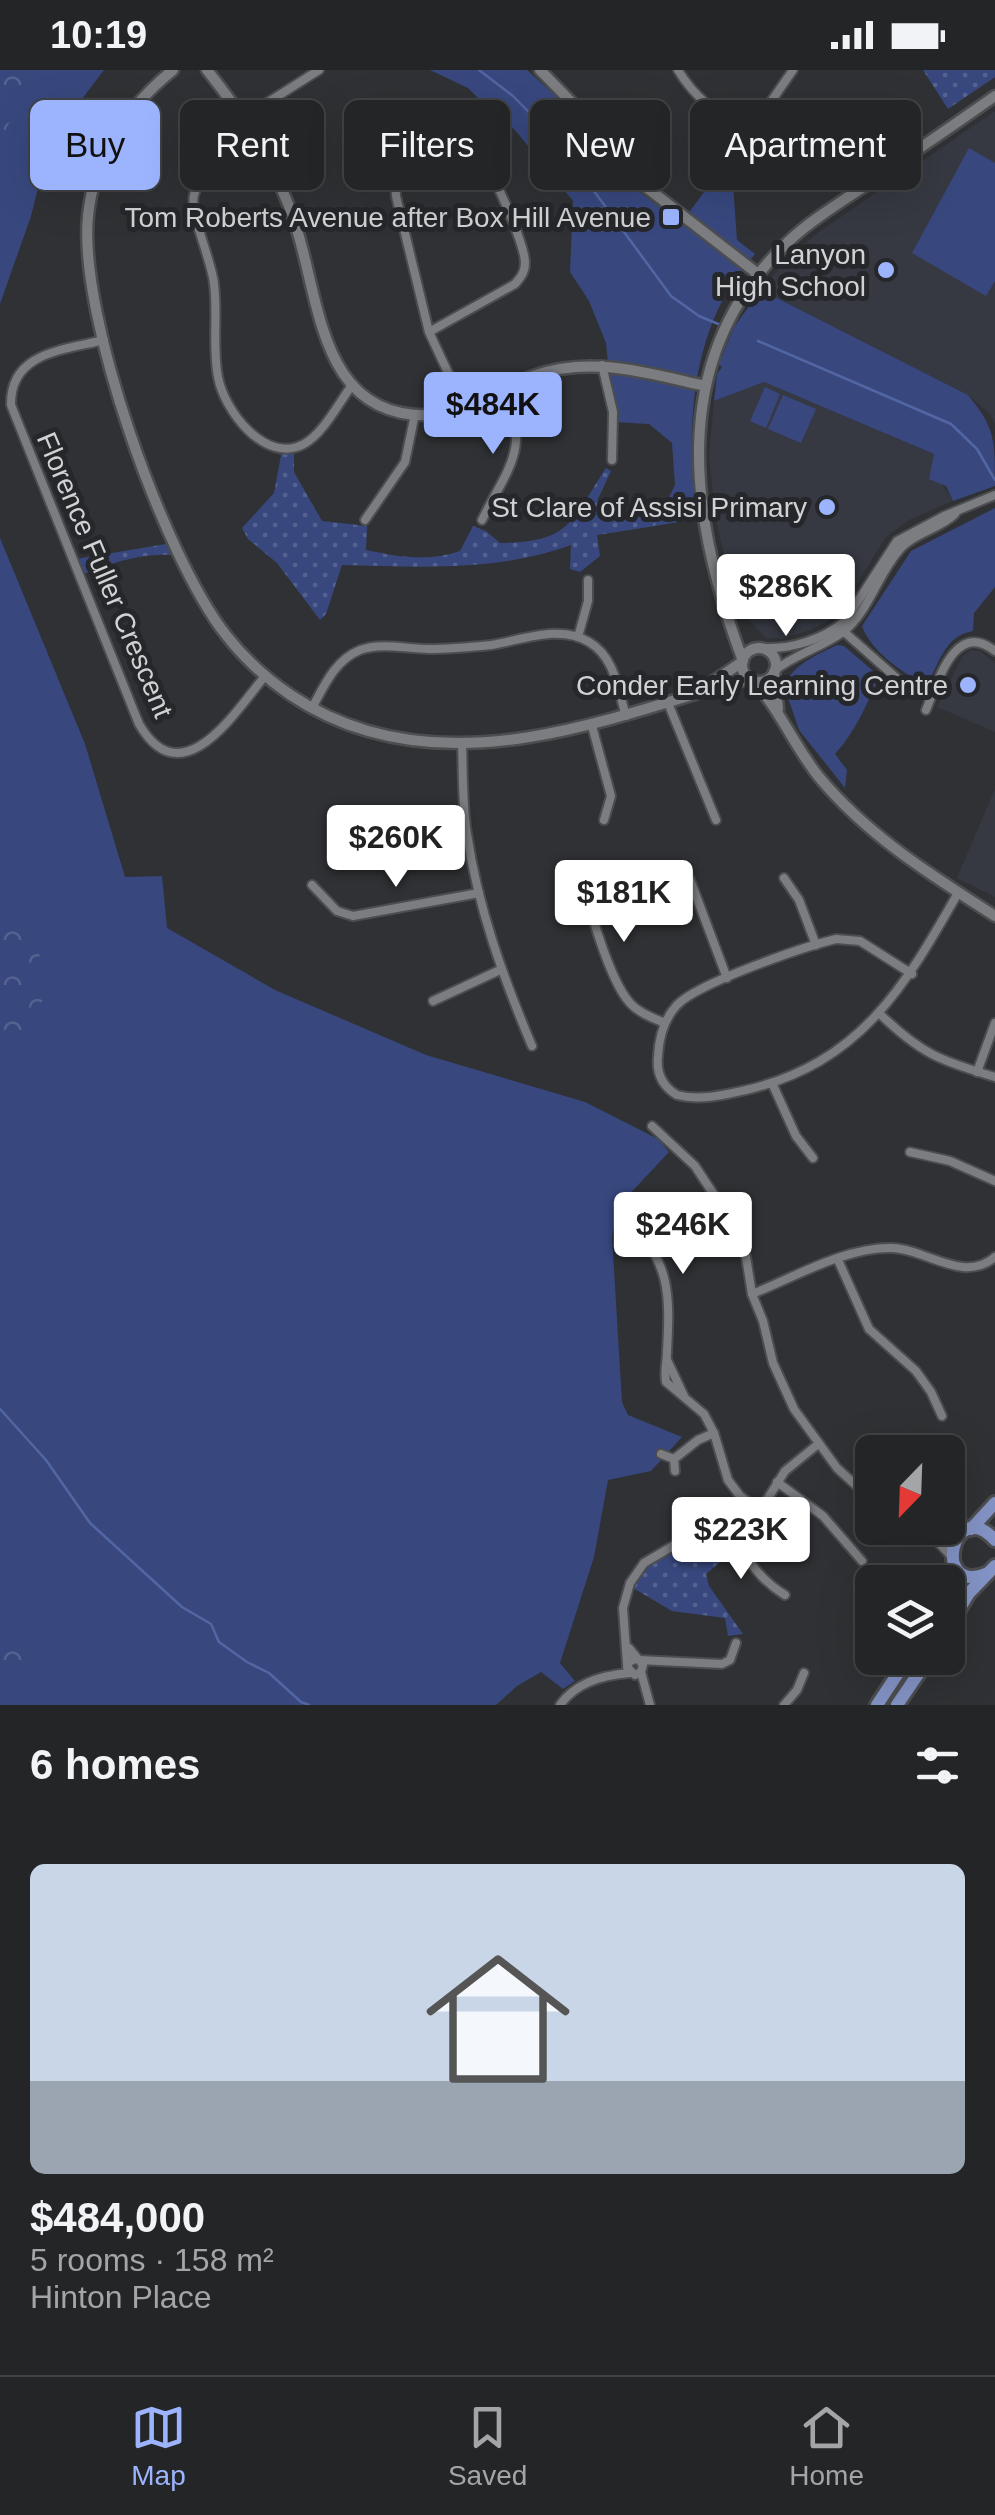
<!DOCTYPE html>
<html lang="en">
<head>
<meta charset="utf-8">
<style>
  :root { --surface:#232527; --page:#2b2d2f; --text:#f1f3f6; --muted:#a3a5a7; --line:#404244; --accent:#9cb4fd }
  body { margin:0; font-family:Arial,sans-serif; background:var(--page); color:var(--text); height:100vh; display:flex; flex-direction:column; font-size:38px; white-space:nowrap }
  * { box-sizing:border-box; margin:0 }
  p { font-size:32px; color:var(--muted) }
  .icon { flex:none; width:55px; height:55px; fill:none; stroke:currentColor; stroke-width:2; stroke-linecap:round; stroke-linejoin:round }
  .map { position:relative; height:1635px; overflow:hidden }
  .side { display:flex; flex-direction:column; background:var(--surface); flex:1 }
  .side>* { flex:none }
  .banner { position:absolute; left:30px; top:30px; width:935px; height:90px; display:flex; gap:20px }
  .needle { width:65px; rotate:203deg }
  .tools { position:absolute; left:855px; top:1365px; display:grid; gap:20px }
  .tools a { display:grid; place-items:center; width:110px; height:110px; border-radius:15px; background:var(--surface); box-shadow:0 10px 40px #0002,0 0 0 2px var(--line); font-size:50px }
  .price { position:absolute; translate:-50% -85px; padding:0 22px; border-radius:10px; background:#fff; color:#222; font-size:32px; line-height:65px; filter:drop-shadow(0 2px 5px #0008) }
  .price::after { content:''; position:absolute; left:50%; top:60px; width:30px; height:22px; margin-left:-15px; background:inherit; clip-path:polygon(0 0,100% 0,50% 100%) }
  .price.selected { background:var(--accent); color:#111 }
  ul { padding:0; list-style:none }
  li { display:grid; align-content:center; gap:20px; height:530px; padding:0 30px }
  li span { display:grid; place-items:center; height:310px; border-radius:15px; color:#555 }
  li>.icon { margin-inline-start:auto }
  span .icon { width:180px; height:180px; fill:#fffc; stroke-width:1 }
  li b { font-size:42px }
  h2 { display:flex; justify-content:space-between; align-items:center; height:120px; padding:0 30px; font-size:42px }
  .tag { padding:0 35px; border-radius:15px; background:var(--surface); box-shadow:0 10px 40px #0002,0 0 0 2px var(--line); font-size:35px; line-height:90px }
  .tag.selected { background:var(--accent); color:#111 }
  .status { display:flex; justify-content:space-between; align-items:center; height:70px; padding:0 50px; background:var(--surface); direction:ltr }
  .status svg { height:28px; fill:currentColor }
  .menu { display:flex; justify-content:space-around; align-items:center; height:140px; border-top:2px solid var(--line); background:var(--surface); font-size:28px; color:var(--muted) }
  .menu a { display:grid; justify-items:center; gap:5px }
  .menu .selected { color:var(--accent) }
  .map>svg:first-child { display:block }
</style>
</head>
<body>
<div class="status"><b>10:19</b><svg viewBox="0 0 49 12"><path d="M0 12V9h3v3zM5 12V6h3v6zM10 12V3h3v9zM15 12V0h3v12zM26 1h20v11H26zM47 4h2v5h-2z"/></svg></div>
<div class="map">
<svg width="995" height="1635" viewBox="0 0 995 1635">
  <defs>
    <pattern id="forest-crowns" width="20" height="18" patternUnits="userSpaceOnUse" patternTransform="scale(2.5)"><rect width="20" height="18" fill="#38487f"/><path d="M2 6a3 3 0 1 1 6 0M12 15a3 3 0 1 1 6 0" fill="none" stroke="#546290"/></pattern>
    <pattern id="park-dots" width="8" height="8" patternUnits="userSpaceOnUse" patternTransform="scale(2.5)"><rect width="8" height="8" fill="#38487f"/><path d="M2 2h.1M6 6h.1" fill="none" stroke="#546290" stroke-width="1.8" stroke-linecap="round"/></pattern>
  </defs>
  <rect width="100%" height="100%" fill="#2f3134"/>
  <g fill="#363942">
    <polygon points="995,41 995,354 990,344 968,325 761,220 787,190 816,164"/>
    <polygon points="764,312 934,384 933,400 953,431 909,450 885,468 844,535 831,549 810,560 781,569 766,568 737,538 716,451 709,387 714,331"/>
    <polygon points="971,580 980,581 995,593 995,662 937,637 962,587"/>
    <polygon points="995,719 995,827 957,808"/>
  </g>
  <g fill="#38487f">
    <polygon points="0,0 104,0 50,71 31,146 0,234"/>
    <path d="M430 0H527L556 26 621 108 681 153 731 86 737 170 755 184C689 256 686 357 696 449L655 456 675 415 672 373 649 354 614 352 606 273 589 231 570 202 573 131 515 60 494 44 468 18Z"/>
    <polygon points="969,78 995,93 995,211 986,226 912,183"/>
    <path d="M761 220 968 325C995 358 995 369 995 416L953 431 946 416 929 409 934 384 764 312 714 331 717 304 722 297 719 294 734 257Z"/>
    <polygon points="765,317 780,324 766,358 750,351"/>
    <polygon points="783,325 816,339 801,373 768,359"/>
    <path d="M995 438V517L974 543 973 561C947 565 940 589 929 612L925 614C901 602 871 581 862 556L911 481Z"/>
    <polygon points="0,468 85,674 125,807 162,806 167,858 275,920 426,985 585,1032 658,1069 669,1082 624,1130 628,1140 616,1147 612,1167 622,1332 628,1345 682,1367 651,1401 608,1410 594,1487 560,1593 575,1611 563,1619 541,1602 517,1616 496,1635 0,1635"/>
    <path d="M837 575 844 576 879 606C867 634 856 661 835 684L847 700 845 718 799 660 784 616C793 594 817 585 837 575Z"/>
  </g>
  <g fill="url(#forest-crowns)">
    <polygon points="0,0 35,0 0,71"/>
    <polygon points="0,845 32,870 51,908 23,979 0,990"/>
    <polygon points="0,1553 37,1581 27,1597 0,1602"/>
  </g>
  <g fill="url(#park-dots)">
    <polygon points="923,0 995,0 995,7 948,39"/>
    <path d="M282 380 294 383V402L322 451 367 456 366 480C399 487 428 492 460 481L473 456 486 461 500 473C571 472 570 453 606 398L611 401 598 429 597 444C621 449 643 452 664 437L655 456 597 465 600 486 580 502 570 499 571 475C496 502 420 497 342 495L326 544 320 550 277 493 248 469 242 458 274 423Z"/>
    <path d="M166 474 171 485C142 483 111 493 83 504L76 489Z"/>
    <path d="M731 1471 736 1479 706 1504 709 1516 743 1564 728 1566 725 1548 672 1541 633 1518C647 1496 663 1478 690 1474 704 1472 717 1475 731 1471Z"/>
  </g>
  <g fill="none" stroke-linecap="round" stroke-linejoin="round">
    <g stroke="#5266a3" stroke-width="2.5">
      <polyline points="479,0 513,26 558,72 671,226 699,246 723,256"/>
      <polyline points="758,271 951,354 977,379 995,410"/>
      <polyline points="0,1339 46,1390 90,1453 182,1537 211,1554 219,1572 247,1592 269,1603 301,1632 309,1635"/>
    </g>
    <defs>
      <g id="minor">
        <path d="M678 0C691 22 718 49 744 55L761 46 793 0"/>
        <polyline points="243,48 319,0"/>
        <path d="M258 72C238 85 200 100 194 125 189 142 212 191 214 214 218 245 212 277 218 307 224 340 265 395 304 374 324 363 339 332 353 314"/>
        <polyline points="396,113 381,109 372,98 374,86 381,79 394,79 408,93"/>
        <path d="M429 262 396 126C394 91 420 85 449 87 462 88 476 88 486 98 497 109 525 177 525 193 525 202 521 207 515 214L429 262 465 339"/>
        <path d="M104 270C64 280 10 282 11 335L139 654C182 728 236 641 265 606"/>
        <polyline points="602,295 613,342 612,390"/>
        <polyline points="365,450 405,392 415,344"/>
        <path d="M482 450C507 399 533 376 502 320"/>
        <polyline points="842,560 901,612 930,625"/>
        <polyline points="578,567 588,531 588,510"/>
        <path d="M763 578C792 579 822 570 845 551L897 471 944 446 995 425"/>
        <path d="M774 601C795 584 821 578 843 562 870 541 878 502 902 477 917 462 940 459 955 444"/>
        <polyline points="668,633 716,750"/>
        <path d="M312 638C324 616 335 590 360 580 381 572 407 579 429 579 450 579 471 577 491 575 522 570 560 554 589 572 615 587 618 620 626 646"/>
        <path d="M926 640C938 612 955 549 995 581"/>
        <polyline points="592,656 611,726 604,750"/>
        <path d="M462 672C463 702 462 733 467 764 478 838 503 907 532 976"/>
        <path d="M581 798C586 830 609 910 630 933 639 943 653 948 665 953"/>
        <polyline points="689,807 727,908"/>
        <polyline points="784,808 799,830 816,875"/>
        <polyline points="312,815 337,841 353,846 479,823"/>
        <path d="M912 904 860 871 836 869C803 877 698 913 677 935 664 949 659 967 658 986 656 1003 662 1016 677 1025 699 1031 724 1025 746 1020 860 993 904 918 958 823"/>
        <polyline points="433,931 500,900"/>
        <path d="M880 944C921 984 941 991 995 1007"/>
        <polyline points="977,1002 995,953"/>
        <polyline points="772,1013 796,1066 813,1088"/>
        <polyline points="652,1056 695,1096 724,1140 746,1187 752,1224 763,1251 773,1293 794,1339 837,1398 872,1430"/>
        <polyline points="910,1082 950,1091 995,1111"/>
        <path d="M627 1152C671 1189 670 1227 667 1281 667 1292 664 1301 666 1312L704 1344 714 1363 728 1410 740 1426 761 1441"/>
        <polyline points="838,1190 869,1259 916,1301 931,1322 942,1346"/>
        <path d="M752 1224C795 1207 845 1177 892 1178 927 1179 963 1214 995 1187"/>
        <polyline points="667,1290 684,1326"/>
        <polyline points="661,1384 674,1389 675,1401"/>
        <polyline points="674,1389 698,1370 714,1363"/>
        <polyline points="777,1412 823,1446 862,1491"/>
        <polyline points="915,1458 935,1469 951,1486"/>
        <polyline points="929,1458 938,1461 964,1461"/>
        <path d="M734 1464C747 1490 760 1510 785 1525"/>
        <polyline points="629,1578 643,1595 641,1602 635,1605 627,1597 630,1591 636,1589"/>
        <polyline points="639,1590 722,1594 730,1590 736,1573"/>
        <polyline points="627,1594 623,1538 630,1513 644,1493 678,1473 725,1467 742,1460 755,1449 785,1401 817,1375"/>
        <polyline points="641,1602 650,1635"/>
        <path d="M560 1635C576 1612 603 1605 630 1603"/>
        <polyline points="784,1635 797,1620 804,1603"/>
      </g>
      <g id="tertiary">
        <path d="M173 0C127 37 94 86 88 146 78 246 164 486 226 565 262 611 312 645 368 661 492 697 621 645 738 611L753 610"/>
        <path d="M207 0C241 42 269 86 289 136 322 216 311 352 435 345 472 342 499 318 533 306 590 285 648 303 705 316"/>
        <polyline points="540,0 586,47 642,114 758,204"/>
        <circle cx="759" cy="595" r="17"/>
        <path d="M743 591C689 447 665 287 789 171 811 150 838 134 863 117 907 87 951 57 995 26"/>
        <polyline points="774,602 778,639"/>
        <path d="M753 611C780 639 794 676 819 707 868 766 931 805 995 846"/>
        <polyline points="711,613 742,592"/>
      </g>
      <g id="primary">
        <polyline points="971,1459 995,1433"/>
        <path d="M988 1503C930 1528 952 1423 995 1470"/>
        <polyline points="948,1525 953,1514 955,1496"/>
        <polyline points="948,1558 969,1523 995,1496"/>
        <polyline points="877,1635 908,1588"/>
        <polyline points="897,1635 929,1588"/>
      </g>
    </defs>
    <use href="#minor" stroke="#4c4d4f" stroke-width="12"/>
    <use href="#tertiary" stroke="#4c4d4f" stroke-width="15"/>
    <use href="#primary" stroke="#4c4d4f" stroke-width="18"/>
    <use href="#minor" stroke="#7c7d80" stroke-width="8"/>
    <use href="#tertiary" stroke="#7c7d80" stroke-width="10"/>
    <use href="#primary" stroke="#8393c5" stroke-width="12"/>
  </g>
  <g fill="#9cb4fd" stroke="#26272a" stroke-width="4">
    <rect x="661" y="137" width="20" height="20" rx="5"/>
    <circle cx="886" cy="200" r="10"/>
    <circle cx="827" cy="437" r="10"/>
    <circle cx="968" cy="615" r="10"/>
  </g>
  <g text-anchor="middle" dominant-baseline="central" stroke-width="10" stroke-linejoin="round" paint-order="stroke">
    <g font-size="28" fill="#d1d2d4" stroke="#26272a" text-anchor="end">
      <text x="651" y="147">Tom Roberts Avenue after Box Hill Avenue</text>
      <text x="866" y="184">Lanyon<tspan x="866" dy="32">High School</tspan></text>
      <text x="807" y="437">St Clare of Assisi Primary</text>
      <text x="948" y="615">Conder Early Learning Centre</text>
    </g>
    <g font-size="28" fill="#d1d2d4" stroke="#26272a">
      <text transform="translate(105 505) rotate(67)">Florence Fuller Crescent</text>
    </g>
  </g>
</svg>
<div class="tools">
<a><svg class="needle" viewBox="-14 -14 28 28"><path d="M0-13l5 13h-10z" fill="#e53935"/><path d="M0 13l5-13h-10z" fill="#a3a5a7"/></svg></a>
<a><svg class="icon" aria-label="layers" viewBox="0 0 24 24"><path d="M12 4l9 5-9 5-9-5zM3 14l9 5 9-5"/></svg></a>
</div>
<b class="price selected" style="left:493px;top:387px">$484K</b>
<b class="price" style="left:786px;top:569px">$286K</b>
<b class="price" style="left:396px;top:820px">$260K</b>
<b class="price" style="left:624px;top:875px">$181K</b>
<b class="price" style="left:683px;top:1207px">$246K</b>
<b class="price" style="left:741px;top:1512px">$223K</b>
<div class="banner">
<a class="tag selected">Buy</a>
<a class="tag">Rent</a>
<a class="tag">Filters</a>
<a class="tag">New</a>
<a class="tag">Apartment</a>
</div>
</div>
<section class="side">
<h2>6 homes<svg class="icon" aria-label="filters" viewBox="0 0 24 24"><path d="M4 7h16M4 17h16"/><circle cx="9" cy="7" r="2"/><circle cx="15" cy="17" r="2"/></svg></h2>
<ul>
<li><span style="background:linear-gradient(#c9d6e8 70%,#9aa5b1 0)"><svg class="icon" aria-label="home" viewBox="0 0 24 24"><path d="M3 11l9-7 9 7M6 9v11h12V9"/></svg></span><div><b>$484,000</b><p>5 rooms · 158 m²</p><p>Hinton Place</p></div></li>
</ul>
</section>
<nav class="menu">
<a class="selected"><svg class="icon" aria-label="map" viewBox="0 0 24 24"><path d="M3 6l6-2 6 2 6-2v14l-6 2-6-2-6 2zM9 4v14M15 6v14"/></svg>Map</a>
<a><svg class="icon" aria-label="saved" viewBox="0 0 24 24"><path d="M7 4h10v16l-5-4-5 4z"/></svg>Saved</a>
<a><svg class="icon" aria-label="home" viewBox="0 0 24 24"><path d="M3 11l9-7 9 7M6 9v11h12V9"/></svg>Home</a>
</nav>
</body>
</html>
